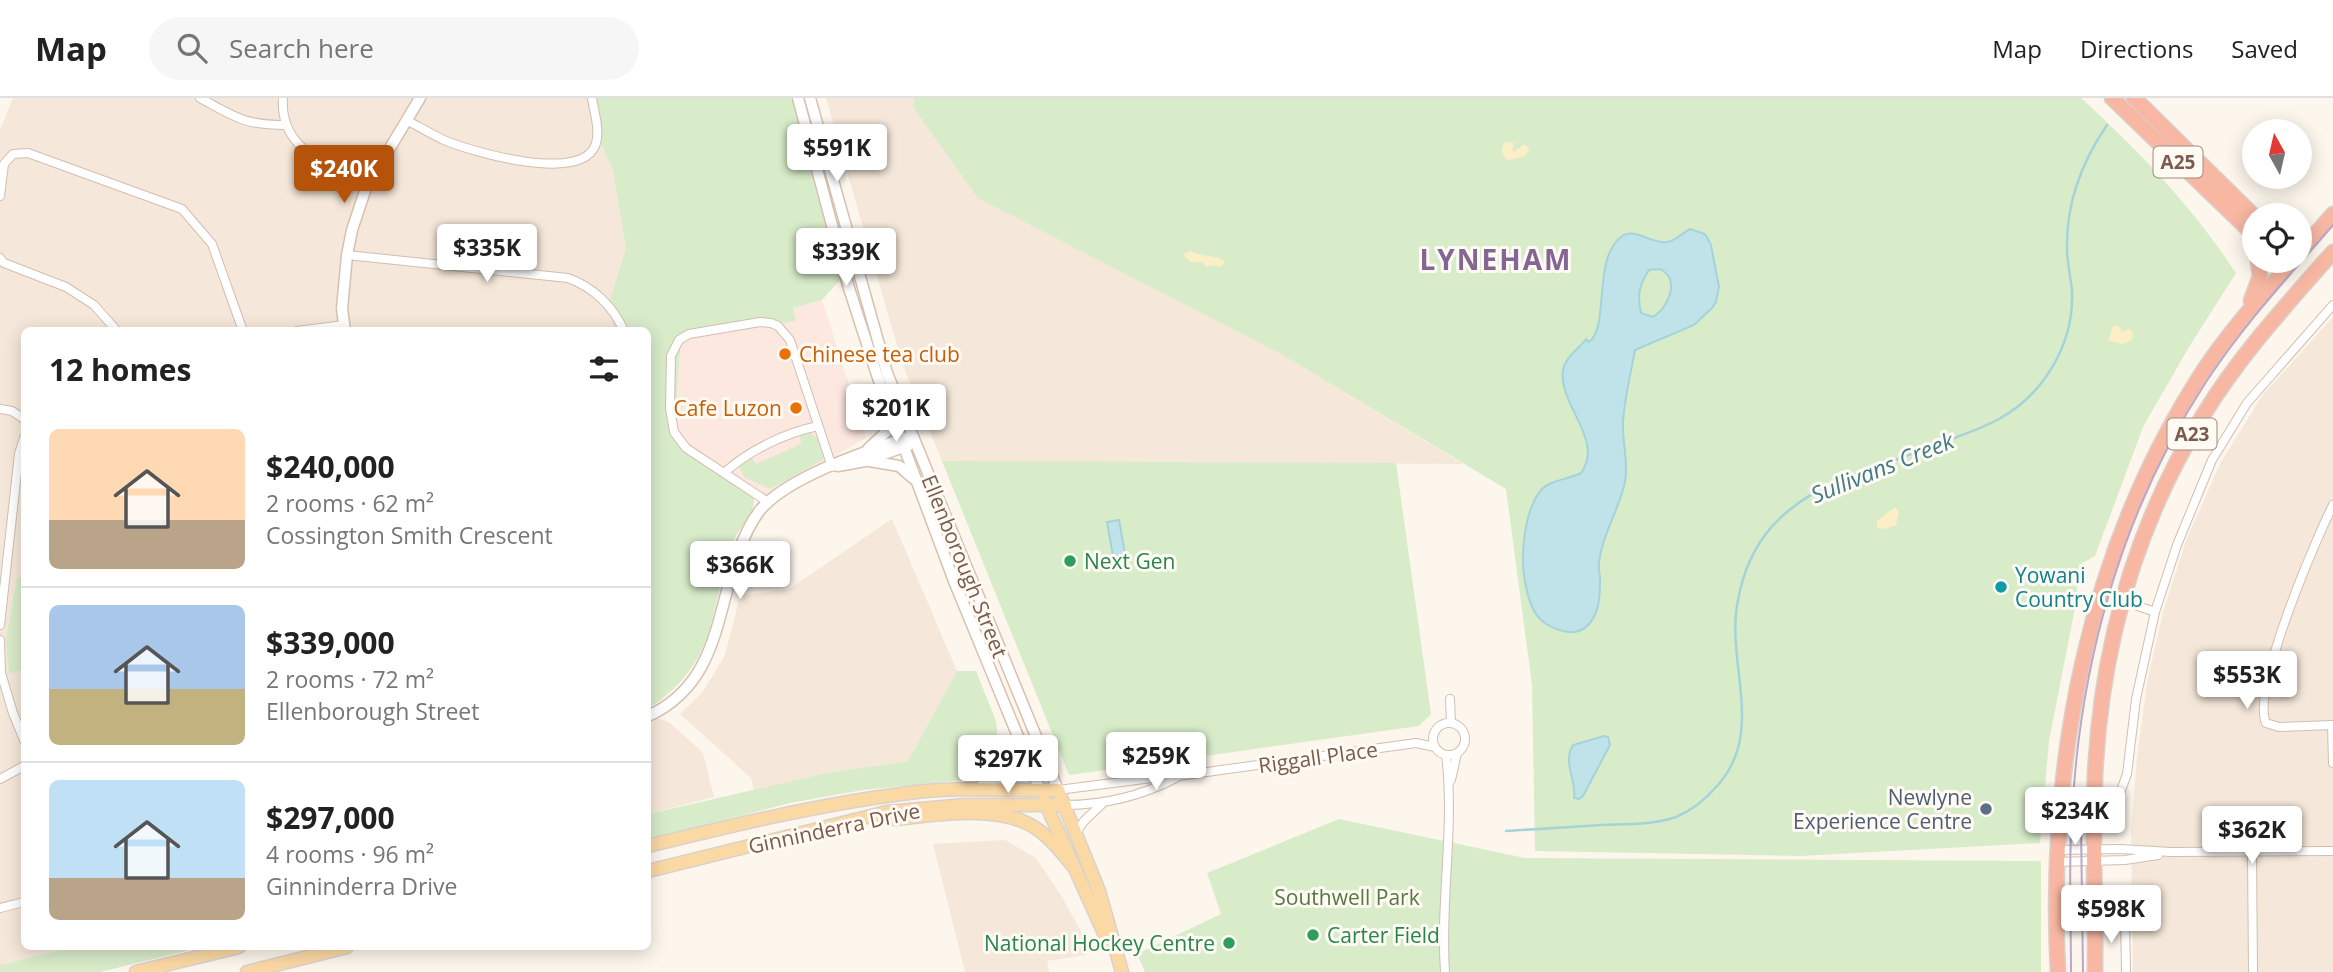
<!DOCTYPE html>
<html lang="en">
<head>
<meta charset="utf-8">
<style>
  :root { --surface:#fff; --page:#f6f6f6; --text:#222; --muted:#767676; --line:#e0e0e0; --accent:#b45309 }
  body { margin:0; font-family:"Open Sans",sans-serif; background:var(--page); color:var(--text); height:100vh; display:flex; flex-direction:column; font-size:26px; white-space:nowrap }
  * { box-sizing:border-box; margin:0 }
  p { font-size:23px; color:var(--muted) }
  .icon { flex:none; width:38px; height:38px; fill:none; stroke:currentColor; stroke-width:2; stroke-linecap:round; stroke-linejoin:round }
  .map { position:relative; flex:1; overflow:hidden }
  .side { position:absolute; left:21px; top:229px; width:630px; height:623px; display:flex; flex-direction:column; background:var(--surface); border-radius:10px; box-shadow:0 4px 18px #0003 }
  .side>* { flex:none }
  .needle { width:46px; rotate:352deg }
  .tools { position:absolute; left:2242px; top:21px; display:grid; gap:14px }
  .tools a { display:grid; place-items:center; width:70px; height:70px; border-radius:50%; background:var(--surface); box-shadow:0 4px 18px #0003; font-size:35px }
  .price { position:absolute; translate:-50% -60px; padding:0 16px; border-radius:7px; background:#fff; color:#222; font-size:23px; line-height:46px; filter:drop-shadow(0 2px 4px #0008) }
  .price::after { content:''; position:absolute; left:50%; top:42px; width:21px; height:16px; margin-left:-10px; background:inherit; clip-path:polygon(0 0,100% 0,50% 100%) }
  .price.selected { background:var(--accent); color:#fff }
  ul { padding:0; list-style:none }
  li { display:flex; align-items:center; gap:21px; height:175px; padding:0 28px }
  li+li { border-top:2px solid var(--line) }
  li span { display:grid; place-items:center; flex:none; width:196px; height:140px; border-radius:10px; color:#555 }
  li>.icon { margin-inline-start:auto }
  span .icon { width:84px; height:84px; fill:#fffc; stroke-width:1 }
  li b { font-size:30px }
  h2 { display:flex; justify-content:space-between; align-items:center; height:84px; padding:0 28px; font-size:30px }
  header { display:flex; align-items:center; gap:42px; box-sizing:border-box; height:98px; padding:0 35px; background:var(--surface); border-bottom:2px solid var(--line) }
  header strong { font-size:33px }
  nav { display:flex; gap:38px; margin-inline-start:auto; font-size:24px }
  .search { width:490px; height:63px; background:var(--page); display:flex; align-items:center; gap:18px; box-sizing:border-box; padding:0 24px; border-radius:38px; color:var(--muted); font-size:26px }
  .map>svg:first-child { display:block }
</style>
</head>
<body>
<header>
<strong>Map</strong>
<div class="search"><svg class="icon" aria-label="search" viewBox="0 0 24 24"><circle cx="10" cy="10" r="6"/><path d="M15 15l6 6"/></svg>Search here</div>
<nav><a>Map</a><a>Directions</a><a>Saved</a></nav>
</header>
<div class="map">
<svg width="2333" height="874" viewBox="0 0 2333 874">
  <rect width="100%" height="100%" fill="#fdf6ec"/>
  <g fill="#f5e8da">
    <polygon points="13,0 592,0 598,39 613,73 626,150 608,208 624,233 24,233 24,849 73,849 0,867 0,32"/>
    <polygon points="826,0 914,0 913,9 1281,256 1463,366 942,363 902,265"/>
    <polygon points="2333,219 2333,874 2133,874 2131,733 2137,659 2147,585 2163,514 2187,440 2221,364 2262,298"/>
    <polygon points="892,421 957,573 908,663 827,675 754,693 751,680 680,616 702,595 725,557 740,498 789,491"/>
    <polygon points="648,614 650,618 669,624 703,655 714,699 648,716"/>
    <polygon points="1005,742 1036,760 1062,799 1082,835 1086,857 1047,863 1049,874 965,874 933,746"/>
  </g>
  <polygon fill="#fde8e0" points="822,202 866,340 766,397 674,338 681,239 796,222 792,210"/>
  <g fill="#d8ecc9">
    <path d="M592 0H792L840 182 822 202 793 210 796 223 681 239 674 338 706 368 754 397C756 420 737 429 731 449 708 520 717 565 648 611V233H615L608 208 626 150 613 73 598 39Z"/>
    <path d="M914 0H2081C2142 56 2190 106 2236 175L2189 249 2143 329 2095 458 2079 467 2076 505 2049 643 2040 745 1800 758 1535 753 1532 587 1506 391 1281 256 978 100 913 9Z"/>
    <polygon points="810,335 817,340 824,361 770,391 744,379 739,368 752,360 756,366 801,346 800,338"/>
    <polygon points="942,363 1396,365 1431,616 1419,628 1069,677"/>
    <polygon points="24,478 24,571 9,576 6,542 17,480"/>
    <polygon points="957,573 976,573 996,623 1001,674 993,679 863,692 790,705 648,742 648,716 827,675 908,663"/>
    <polygon points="1339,721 1525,760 2041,763 2041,874 1145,874 1137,856 1221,816 1207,775"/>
    <polygon points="73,849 202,849 100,874 0,874 0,867"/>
  </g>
  <g fill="#fcefc7">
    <path d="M1508 44 1514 45 1512 52 1514 54 1524 46 1530 51 1524 59 1509 62C1502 59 1500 52 1504 45Z"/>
    <path d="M1191 153C1200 159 1216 157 1224 163V166L1220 169 1213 167 1207 169 1201 164H1191L1184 158 1185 155Z"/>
    <polygon points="2116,227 2120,229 2122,234 2129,231 2133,234 2132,242 2123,246 2108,243 2113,229"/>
    <polygon points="1895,409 1899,414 1896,427 1885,431 1877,430 1877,423"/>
  </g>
  <g fill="#bfe3e8" stroke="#a5d3da" stroke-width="2" fill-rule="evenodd">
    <path d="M1690 131 1705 136 1711 147 1719 189 1716 204 1712 210 1694 227 1635 252C1631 275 1624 302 1623 325 1622 346 1629 363 1625 384 1619 412 1602 437 1599 465 1598 471 1600 475 1600 481 1600 495 1600 514 1589 526 1577 540 1560 534 1546 526 1532 517 1528 499 1525 484 1520 459 1524 411 1542 391 1550 382 1570 381 1581 375 1605 342 1558 307 1563 272 1565 259 1579 251 1586 241L1589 244C1610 229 1592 161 1621 139 1635 128 1652 147 1667 144 1676 143 1682 135 1690 131ZM1661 171C1661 171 1669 178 1669 179 1676 193 1664 212 1653 219L1641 215C1637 198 1639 187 1649 172Z"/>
    <polygon points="1119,422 1125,456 1113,458 1107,424"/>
    <path d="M1604 638 1608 639 1610 647 1583 698 1579 701 1574 700C1577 683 1562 665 1573 647Z"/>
  </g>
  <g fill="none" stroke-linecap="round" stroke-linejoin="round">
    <path stroke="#a5d3da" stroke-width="2.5" d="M1506 733C1538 731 1570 729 1602 727 1625 726 1654 727 1676 719 1693 712 1706 701 1718 687 1766 632 1725 565 1738 502 1749 442 1782 409 1835 384 1868 372 1901 360 1935 347 1956 339 1979 332 1999 321 2044 296 2074 246 2072 194 2071 179 2067 165 2067 151 2066 105 2081 65 2107 27"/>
    <defs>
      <g id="street">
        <path d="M200 0C235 19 244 27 285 27"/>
        <path d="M283 0C279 53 330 66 366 90"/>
        <path d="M406 22C418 28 431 36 444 42 472 54 579 85 595 48 601 34 594 14 592 0"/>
        <polyline points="0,98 4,66 13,56 28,55 182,111 212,146 243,233"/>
        <path d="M347 157 568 180C593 189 613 208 624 233"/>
        <polyline points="0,160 4,165 66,189 94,207 117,233"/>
        <polyline points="297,233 344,227"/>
        <polyline points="0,311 12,313 24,321"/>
        <path d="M725 374C750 352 785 335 818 328"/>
        <polyline points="768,404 686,350 674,334 670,310 671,258 679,242 689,236 760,224 771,225 778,228 790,242 832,369"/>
        <path d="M2333 407C2315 443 2251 592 2266 625L2279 629 2333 627"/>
        <polyline points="2121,502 2155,514"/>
        <polyline points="0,527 19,356 24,340"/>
        <polyline points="0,542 1,575 13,615 24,642"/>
        <polyline points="1450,601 1451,625"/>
        <circle cx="1449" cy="641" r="16"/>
        <polyline points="2332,627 2333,665"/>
        <polyline points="0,681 24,668"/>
        <polyline points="1451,682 1457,655"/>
        <polyline points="1058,692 1152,680 1178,678 1416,645 1435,649"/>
        <polyline points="2119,698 2127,676 2136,601 2155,514 2177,447 2212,362 2247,305 2333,207"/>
        <path d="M1065 707C1104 707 1141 698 1176 680"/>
        <polyline points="1076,735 1084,723 1102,706"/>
        <polyline points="2057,752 2120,751 2171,754 2333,753"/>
        <polyline points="2252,754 2253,874"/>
        <polyline points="2057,764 2125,762 2158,757"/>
        <polyline points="2120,795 2125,819 2126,874"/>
        <polyline points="0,810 24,804"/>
        <path d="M1445 874C1440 801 1455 729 1446 657"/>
      </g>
      <g id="secondary">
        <polyline points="798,0 848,187 877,277 954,483 1040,692"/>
        <polyline points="810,0 887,275 1058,692"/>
        <polyline points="345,233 342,211 347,157 352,132 366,90 420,0"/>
        <polyline points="868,351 888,332 893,318"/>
        <polyline points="869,363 899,368 914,381"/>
        <polyline points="838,368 865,363 909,347"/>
        <path d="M648 618C716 587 716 520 737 458 743 441 750 424 761 411 790 378 867 353 908 339"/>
        <path d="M982 687C1005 684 1019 674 1021 650"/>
      </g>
      <g id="primary">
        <polyline points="1044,702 1107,842"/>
        <path d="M895 721C937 717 997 706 1034 729 1050 739 1061 754 1073 768"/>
        <path d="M648 748C734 727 820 706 909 695 958 688 1008 693 1058 692L1099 793 1122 874"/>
        <polyline points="648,773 887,714 965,707 1065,707"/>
        <polyline points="136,874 239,849"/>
        <polyline points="247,874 347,849"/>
      </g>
      <g id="highway">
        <polyline points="2112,0 2254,137"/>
        <polyline points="2134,0 2254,118"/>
        <polyline points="2300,154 2333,116"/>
        <polyline points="2251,203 2260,178 2258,163"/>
        <path d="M2058 874C2047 666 2088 451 2202 275 2229 234 2261 199 2292 163"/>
        <path d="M2095 874C2096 809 2092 743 2095 678 2101 549 2136 426 2204 316 2240 257 2288 205 2333 154"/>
      </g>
    </defs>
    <use href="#street" stroke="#d1beb0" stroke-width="10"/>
    <use href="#secondary" stroke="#d6c0b0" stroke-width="13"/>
    <use href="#primary" stroke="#dad1cd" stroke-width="15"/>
    <use href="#highway" stroke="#dad1cd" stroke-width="17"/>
    <use href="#street" stroke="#fff" stroke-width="8"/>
    <use href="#secondary" stroke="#fff" stroke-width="10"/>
    <use href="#primary" stroke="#fbd9a5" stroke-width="12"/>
    <use href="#highway" stroke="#f7b7a3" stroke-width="14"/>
    <g stroke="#b9a8c9" stroke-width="2">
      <polyline points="2081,727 2083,874"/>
      <path d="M2071 874C2071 828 2069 782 2071 736 2077 575 2118 419 2206 284 2243 227 2289 178 2333 127"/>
    </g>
  </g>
  <g fill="#e8710a" stroke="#fffaf3" stroke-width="2.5">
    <circle cx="785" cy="256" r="7"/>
    <circle cx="796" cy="310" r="7"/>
  </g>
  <g fill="#2e9e5b" stroke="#fffaf3" stroke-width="2.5">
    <circle cx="1070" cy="463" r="7"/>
    <circle cx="1313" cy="837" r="7"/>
    <circle cx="1229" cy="845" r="7"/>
  </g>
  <circle fill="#0f9aa8" stroke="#fffaf3" stroke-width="2.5" cx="2001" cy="489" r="7"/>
  <circle fill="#5c6f8a" stroke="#fffaf3" stroke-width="2.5" cx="1986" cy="711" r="7"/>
  <g text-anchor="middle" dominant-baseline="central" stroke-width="6" stroke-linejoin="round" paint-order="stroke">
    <g fill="#fffaf3" stroke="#a28b7f" stroke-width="2">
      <rect x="2153.5" y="48.5" width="49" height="31" rx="5"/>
      <rect x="2167.5" y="320.5" width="49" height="31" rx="5"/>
    </g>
    <g font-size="19" font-weight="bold" fill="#7a5c4d">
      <text x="2178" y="64">A25</text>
      <text x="2192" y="336">A23</text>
    </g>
    <g font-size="21" fill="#c56008" stroke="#fffaf3" text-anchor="start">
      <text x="799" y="256">Chinese tea club</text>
      <text x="782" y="310" text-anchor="end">Cafe Luzon</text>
    </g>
    <g font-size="21" fill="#27864d" stroke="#fffaf3" text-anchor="start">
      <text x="1084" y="463">Next Gen</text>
      <text x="1327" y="837">Carter Field</text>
      <text x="1215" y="845" text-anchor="end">National Hockey Centre</text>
    </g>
    <g font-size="21" fill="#7a5c4d" stroke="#fffaf3">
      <text transform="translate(965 468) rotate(68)">Ellenborough Street</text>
      <text transform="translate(1318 659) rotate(-8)">Riggall Place</text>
      <text transform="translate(834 730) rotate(-12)">Ginninderra Drive</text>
    </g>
    <g font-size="21" fill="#0d838f" stroke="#fffaf3" text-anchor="start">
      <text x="2015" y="477">Yowani<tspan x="2015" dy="24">Country Club</tspan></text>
    </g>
    <g font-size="21" fill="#4e5e75" stroke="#fffaf3" text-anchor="end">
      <text x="1972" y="699">Newlyne<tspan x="1972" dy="24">Experience Centre</tspan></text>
    </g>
    <g font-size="21" fill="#537a41" stroke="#fffaf3">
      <text x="1347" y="799">Southwell Park</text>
    </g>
    <g font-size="23" font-style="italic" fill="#437c86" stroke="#fffaf3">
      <text transform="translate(1882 369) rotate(-22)">Sullivans Creek</text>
    </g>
    <g font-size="28" font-weight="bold" letter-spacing="2" fill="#846695" stroke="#fffaf3">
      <text x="1496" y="161">LYNEHAM</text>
    </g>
  </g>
</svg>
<div class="tools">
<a><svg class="needle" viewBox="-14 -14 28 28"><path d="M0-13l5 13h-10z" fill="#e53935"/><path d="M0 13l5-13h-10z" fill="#767676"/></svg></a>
<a><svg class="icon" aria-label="locate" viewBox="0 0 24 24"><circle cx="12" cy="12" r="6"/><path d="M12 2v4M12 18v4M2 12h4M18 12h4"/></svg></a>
</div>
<b class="price" style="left:837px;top:86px">$591K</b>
<b class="price selected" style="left:344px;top:107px">$240K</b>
<b class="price" style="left:487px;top:186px">$335K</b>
<b class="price" style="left:846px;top:190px">$339K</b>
<b class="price" style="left:896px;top:346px">$201K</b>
<b class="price" style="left:740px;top:503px">$366K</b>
<b class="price" style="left:2247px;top:613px">$553K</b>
<b class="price" style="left:1156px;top:694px">$259K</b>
<b class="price" style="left:1008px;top:697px">$297K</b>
<b class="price" style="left:2075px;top:749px">$234K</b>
<b class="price" style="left:2252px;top:768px">$362K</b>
<b class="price" style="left:2111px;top:847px">$598K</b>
<section class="side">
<h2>12 homes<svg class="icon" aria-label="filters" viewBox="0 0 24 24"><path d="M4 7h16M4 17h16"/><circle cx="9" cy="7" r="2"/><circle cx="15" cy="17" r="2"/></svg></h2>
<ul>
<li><span style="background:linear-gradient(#ffd9b3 65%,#b9a48a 0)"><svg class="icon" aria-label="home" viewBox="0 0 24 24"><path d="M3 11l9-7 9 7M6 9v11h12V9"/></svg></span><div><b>$240,000</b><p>2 rooms · 62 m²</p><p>Cossington Smith Crescent</p></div></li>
<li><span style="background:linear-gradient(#a9c7e8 60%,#c2b280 0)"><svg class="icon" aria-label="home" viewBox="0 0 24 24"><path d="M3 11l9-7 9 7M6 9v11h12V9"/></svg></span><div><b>$339,000</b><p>2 rooms · 72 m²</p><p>Ellenborough Street</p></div></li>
<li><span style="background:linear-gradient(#bfe0f5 70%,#b9a48a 0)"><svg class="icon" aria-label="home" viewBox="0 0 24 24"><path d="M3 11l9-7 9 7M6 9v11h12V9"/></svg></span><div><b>$297,000</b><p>4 rooms · 96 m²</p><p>Ginninderra Drive</p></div></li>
</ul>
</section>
</div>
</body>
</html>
